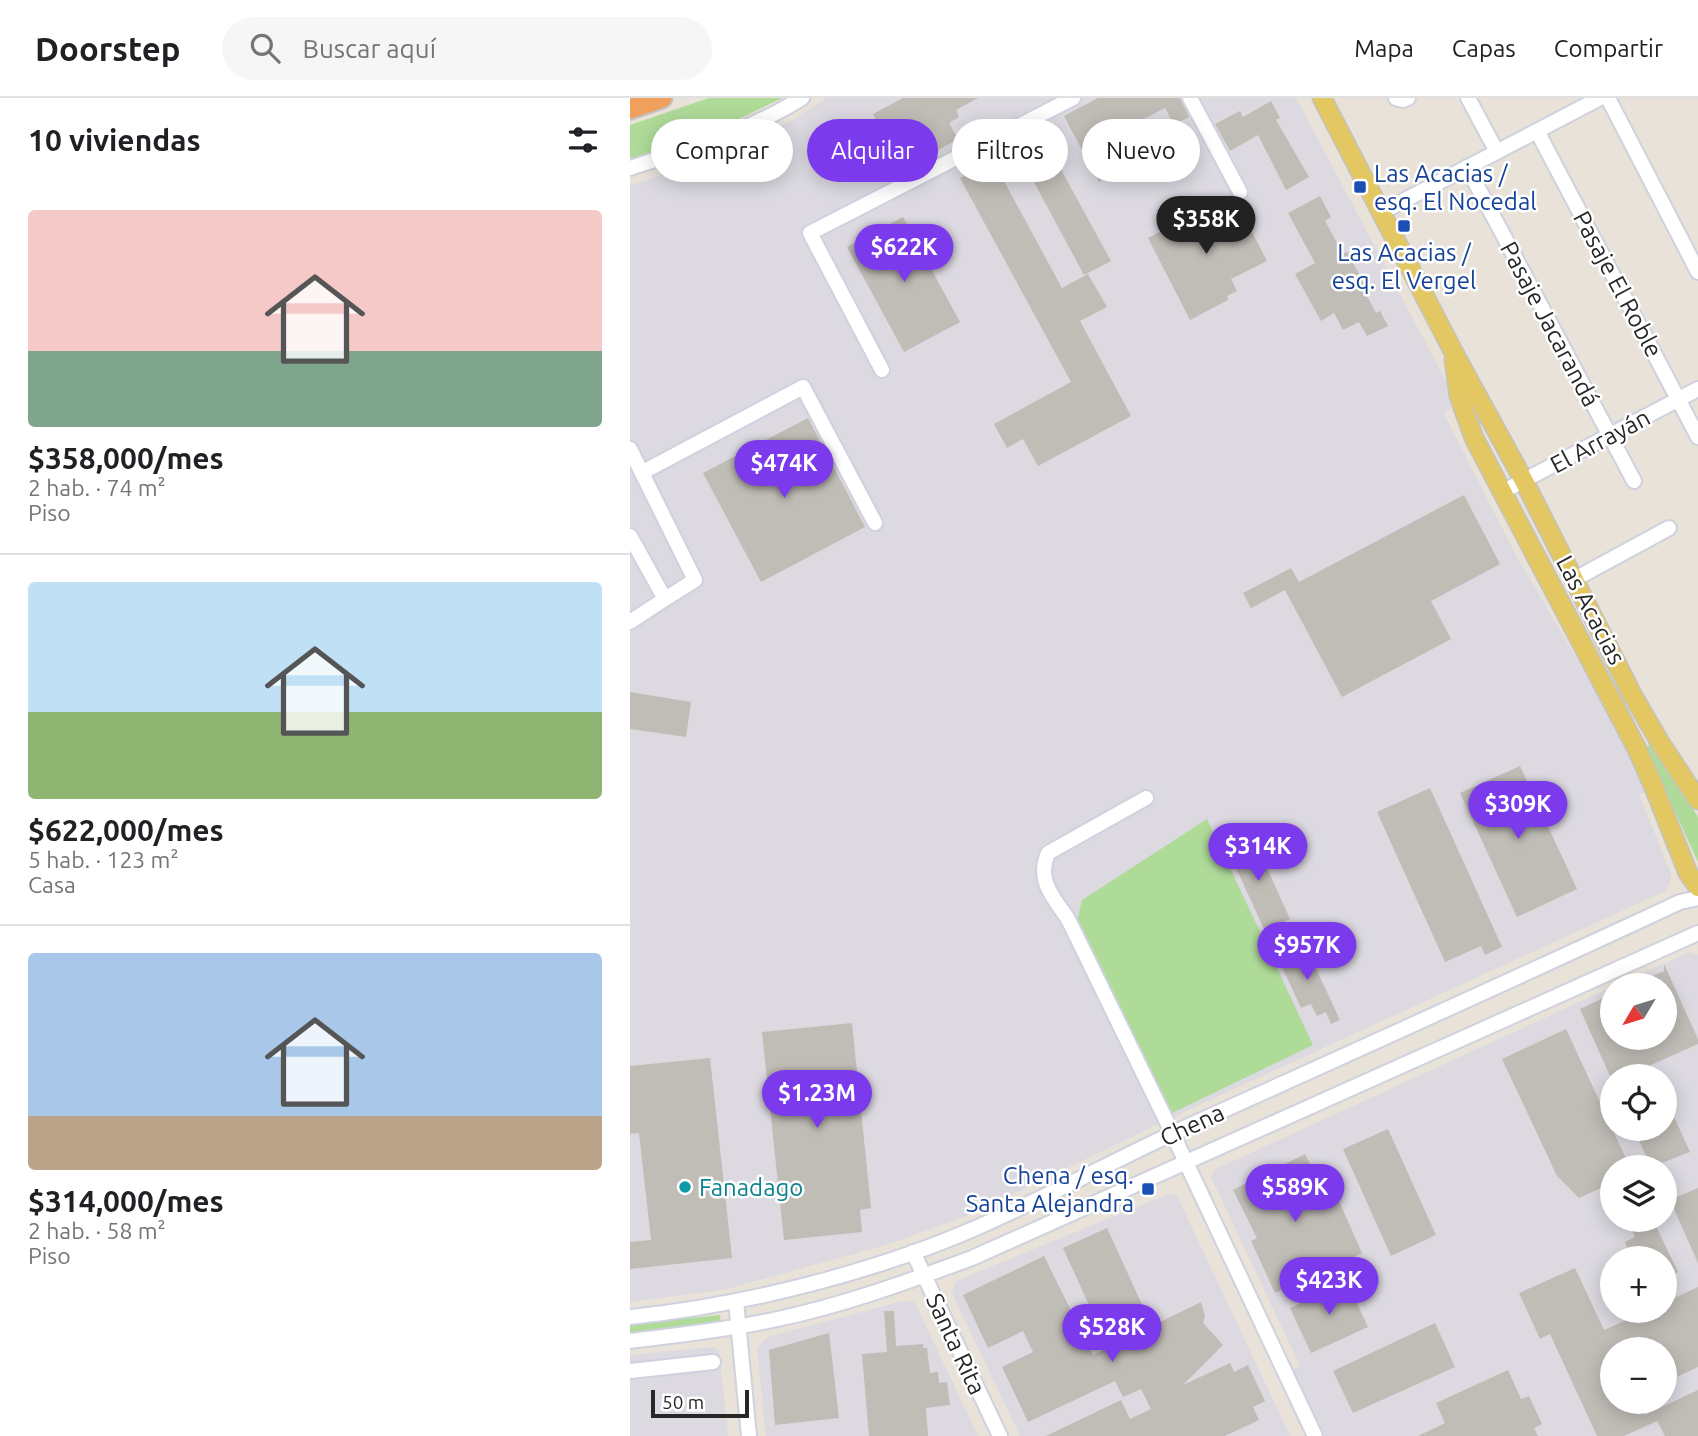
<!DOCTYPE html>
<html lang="es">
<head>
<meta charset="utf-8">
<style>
  :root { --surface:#fff; --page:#f6f6f6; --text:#202124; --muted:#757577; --line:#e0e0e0; --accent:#7c3aed }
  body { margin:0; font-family:Ubuntu,sans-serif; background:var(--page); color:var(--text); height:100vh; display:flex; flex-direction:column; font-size:26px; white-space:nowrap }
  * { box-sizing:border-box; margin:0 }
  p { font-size:23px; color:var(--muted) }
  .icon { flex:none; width:38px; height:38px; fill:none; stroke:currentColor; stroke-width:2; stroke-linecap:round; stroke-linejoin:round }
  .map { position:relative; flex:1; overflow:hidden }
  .details { display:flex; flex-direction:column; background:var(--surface); width:630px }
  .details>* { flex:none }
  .banner { position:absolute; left:21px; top:21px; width:665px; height:63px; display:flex; gap:14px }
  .needle { width:46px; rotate:232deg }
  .buttons { position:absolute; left:970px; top:875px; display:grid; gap:14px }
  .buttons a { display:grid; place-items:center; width:77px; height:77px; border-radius:50%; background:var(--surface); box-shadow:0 4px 18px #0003; font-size:35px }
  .scale { position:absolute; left:21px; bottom:18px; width:98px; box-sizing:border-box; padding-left:7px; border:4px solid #272727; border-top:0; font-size:19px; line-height:24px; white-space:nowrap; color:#272727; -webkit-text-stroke:5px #fff; paint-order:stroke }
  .price { position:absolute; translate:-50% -60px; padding:0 16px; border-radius:24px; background:var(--accent); color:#fff; font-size:23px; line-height:46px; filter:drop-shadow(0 2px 4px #0008) }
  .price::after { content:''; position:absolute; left:50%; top:42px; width:21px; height:16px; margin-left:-10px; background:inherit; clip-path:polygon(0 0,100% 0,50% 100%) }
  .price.current { background:#222; color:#fff }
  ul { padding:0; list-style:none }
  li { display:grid; align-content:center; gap:14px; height:371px; padding:0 28px }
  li+li { border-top:2px solid var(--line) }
  li span { display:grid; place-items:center; height:217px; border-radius:7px; color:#555 }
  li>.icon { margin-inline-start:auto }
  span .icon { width:126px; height:126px; fill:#fffc; stroke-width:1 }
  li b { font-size:30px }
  h2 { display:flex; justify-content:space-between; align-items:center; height:84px; padding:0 28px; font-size:30px }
  .pill { padding:0 24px; border-radius:32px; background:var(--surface); box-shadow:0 4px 18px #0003; font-size:24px; line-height:63px }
  .pill.current { background:var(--accent); color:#fff }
  header { display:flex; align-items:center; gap:42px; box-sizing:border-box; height:98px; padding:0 35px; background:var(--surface); border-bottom:2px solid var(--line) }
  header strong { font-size:33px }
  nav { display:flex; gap:38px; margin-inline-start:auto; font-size:24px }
  .search { width:490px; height:63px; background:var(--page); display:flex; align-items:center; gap:18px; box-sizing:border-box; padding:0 24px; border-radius:38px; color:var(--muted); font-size:26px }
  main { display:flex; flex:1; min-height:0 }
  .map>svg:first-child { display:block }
</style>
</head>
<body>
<header>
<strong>Doorstep</strong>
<div class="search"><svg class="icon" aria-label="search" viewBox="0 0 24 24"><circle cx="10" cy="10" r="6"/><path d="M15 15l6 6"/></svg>Buscar aquí</div>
<nav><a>Mapa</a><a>Capas</a><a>Compartir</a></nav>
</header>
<main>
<section class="details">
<h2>10 viviendas<svg class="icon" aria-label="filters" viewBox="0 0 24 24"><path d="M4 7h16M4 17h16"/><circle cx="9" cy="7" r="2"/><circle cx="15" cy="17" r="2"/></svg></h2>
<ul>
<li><span style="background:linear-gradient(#f6c9c9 65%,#7fa58c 0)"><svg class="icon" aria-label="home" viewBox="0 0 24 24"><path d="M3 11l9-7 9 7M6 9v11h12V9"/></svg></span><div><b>$358,000/mes</b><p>2 hab. · 74 m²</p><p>Piso</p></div></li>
<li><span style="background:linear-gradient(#bfe0f5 60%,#8fb573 0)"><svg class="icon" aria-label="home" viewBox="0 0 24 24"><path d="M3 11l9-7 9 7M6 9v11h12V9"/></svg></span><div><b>$622,000/mes</b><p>5 hab. · 123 m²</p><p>Casa</p></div></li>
<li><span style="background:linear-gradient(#a9c7e8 75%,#b9a48a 0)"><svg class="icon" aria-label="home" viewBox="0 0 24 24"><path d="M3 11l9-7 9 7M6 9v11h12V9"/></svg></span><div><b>$314,000/mes</b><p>2 hab. · 58 m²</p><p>Piso</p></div></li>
</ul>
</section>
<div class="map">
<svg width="1068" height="1338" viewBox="0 0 1068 1338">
  <rect width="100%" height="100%" fill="#e8e2d9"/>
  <g fill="#dcd9e1" fill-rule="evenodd">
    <polygon points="197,0 666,0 817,285 821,309 814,316 888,461 994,641 1016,694 1009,696 1041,776 1041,782 1035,793 541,1020 342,1116 256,1147 97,1191 0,1204 0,88 107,50 166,20"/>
    <path d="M1060 854 1068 857V1338H686L656 1275 670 1268 581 1079 584 1072 982 889V940H1034V887H986ZM982 978H1034V1031H982ZM982 1069H1034V1122H982ZM982 1160H1034V1213H982ZM982 1251H1034V1304H982Z"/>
    <polygon points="541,1095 547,1098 660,1338 390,1338 322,1195 326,1183"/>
    <polygon points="273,1203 284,1203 348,1338 136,1338 127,1250 138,1239"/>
    <polygon points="83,1249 89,1253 98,1338 0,1338 0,1257"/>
  </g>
  <g fill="#afdb99">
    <polygon points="79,0 152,0 84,33 0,61 0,27"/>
    <polygon points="1021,646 1068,719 1068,764 1015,649"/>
    <polygon points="577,721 683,947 540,1016 447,823 452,802"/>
    <polygon points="90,1217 91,1227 0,1236 0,1226"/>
  </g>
  <g fill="#c0bcb6">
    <polygon points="273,0 348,0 326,12 329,19 319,25 328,41 273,71 243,16"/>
    <polygon points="468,0 550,0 559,19 544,27 535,10 506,25 523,56 469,84 434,18"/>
    <polygon points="641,3 650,20 646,22 679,79 656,92 628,37 600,53 585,26 610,13 613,19"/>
    <polygon points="411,35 481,163 454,177 385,49"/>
    <polygon points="363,63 432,190 458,176 477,209 450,223 501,318 408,368 393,341 377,350 364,326 441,284 330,80"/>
    <polygon points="601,97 614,117 601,124 610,141 622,134 637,163 601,181 607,193 597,198 598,202 560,222 518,140"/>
    <polygon points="690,98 701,119 695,123 713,156 717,154 740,196 737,198 746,215 750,213 758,228 737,238 729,224 713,232 704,215 691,223 665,176 685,165 658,115"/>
    <polygon points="273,119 330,224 274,254 217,149"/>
    <polygon points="178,320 235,429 131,484 73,375"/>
    <polygon points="834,397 870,466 801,503 821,541 712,599 655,492 621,510 613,495 661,470 669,484"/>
    <polygon points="0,594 61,604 56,639 0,631"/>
    <polygon points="890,668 947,791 887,819 830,695"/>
    <polygon points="800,690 872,849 855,857 851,848 815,864 747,714"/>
    <polygon points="622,737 660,821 635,833 596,748"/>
    <polygon points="674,845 710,922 701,926 696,914 687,918 681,906 671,910 647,858"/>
    <polygon points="1034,866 1068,941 1068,946 996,978 980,978 950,911 982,896 982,940 1034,940 1034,887 1002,887 1034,873"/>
    <polygon points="222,925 241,1110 230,1112 232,1134 154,1142 132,934"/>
    <polygon points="936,931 1000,1069 982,1069 982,1085 949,1100 927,1078 872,961"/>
    <polygon points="80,960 102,1160 0,1171 0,1144 21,1142 9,1035 0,1036 0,968"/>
    <polygon points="1034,997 1060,1054 1021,1069 1004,1031 1034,1031"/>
    <polygon points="758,1031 806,1137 761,1158 713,1051"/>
    <polygon points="675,1056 700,1107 709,1103 732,1155 645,1195 621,1143 627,1140 603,1092"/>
    <polygon points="1068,1090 1068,1165 1040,1102"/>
    <polygon points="997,1122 1023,1122 1048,1174 1034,1181 1034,1160 1002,1160 995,1144 1005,1139"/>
    <polygon points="477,1130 514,1211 470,1231 433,1150"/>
    <polygon points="414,1158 463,1257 571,1204 575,1218 573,1225 593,1247 553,1287 600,1265 604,1274 618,1267 635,1303 623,1309 629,1322 595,1338 416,1338 491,1302 500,1321 521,1311 511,1291 493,1299 485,1283 398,1324 372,1269 403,1254 393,1233 358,1250 333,1197"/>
    <polygon points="945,1170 974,1232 1017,1213 1034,1213 1034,1205 1068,1189 1068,1269 1034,1285 1034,1251 982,1251 982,1304 1009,1304 1015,1317 1068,1292 1068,1338 1035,1338 1027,1323 994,1338 967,1338 920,1236 910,1241 889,1195"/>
    <polygon points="717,1184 738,1229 681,1255 660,1210"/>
    <polygon points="254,1213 264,1213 266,1248 293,1246 293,1250 297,1250 300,1275 308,1274 309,1285 317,1284 320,1307 296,1310 298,1338 239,1338 232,1256 257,1254"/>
    <polygon points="805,1225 825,1269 723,1315 703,1273"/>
    <polygon points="199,1235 209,1320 145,1327 139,1252"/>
    <polygon points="878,1272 891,1301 899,1298 912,1326 904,1330 908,1338 788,1338 815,1325 806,1305"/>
  </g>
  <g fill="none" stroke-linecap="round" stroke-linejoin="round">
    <defs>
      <g id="minor">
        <polyline points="560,0 610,94"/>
        <polyline points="766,0 773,2 778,0"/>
        <polyline points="838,0 867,54"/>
        <polyline points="978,0 1068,174"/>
        <polyline points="907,33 1068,339"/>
        <polyline points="837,69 1004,383"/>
        <path d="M0 70C59 51 119 33 172 0"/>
        <polyline points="752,114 970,0"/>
        <polyline points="252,272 180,135 443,0"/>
        <polyline points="0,351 65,482 35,501"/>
        <polyline points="13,374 173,289 245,425"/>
        <polyline points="872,394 1068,291"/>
        <polyline points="0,438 35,501 0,524"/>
        <polyline points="943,482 1039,430"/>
        <path d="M516 700 418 755C406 782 423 799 438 821L537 1024 685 1338"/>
        <polyline points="283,1154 370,1338"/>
        <polyline points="106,1203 119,1338"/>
        <path d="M0 1219C116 1207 251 1173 357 1125 423 1096 487 1061 552 1031 718 956 885 881 1050 804L1068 800"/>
        <path d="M0 1243C48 1237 96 1232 143 1222 211 1208 277 1184 342 1160L1068 835"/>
        <polyline points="0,1273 83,1264"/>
      </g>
      <g id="major">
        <polyline points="692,0 824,255 894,383 1003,598 1031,646 1068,702"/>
        <polyline points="824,262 829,298 844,340 1006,649 1023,687 1058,775 1068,789"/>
      </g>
      <polyline id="highway" points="0,11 32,0"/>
    </defs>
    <use href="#minor" stroke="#cfd1df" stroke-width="18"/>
    <use href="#major" stroke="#c3c3c3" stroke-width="21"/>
    <use href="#highway" stroke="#c3c3c3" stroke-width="23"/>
    <use href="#minor" stroke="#fff" stroke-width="14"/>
    <use href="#major" stroke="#e3c763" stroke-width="18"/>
    <use href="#highway" stroke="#f09f5d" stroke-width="19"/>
  </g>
  <g fill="#1a4fb4" stroke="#fff" stroke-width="2.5">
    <rect x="723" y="82" width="14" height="14" rx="3.5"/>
    <rect x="767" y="121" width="14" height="14" rx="3.5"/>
    <rect x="511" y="1084" width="14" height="14" rx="3.5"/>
  </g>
  <circle fill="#0f9aa8" stroke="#fff" stroke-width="2.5" cx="55" cy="1089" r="7"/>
  <g text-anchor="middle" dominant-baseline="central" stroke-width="5" stroke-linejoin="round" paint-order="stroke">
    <g font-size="24" fill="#164399" stroke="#fff" text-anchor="start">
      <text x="744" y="75">Las Acacias /<tspan x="744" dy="28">esq. El Nocedal</tspan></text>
      <text x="774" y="154" text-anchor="middle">Las Acacias /<tspan x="774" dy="28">esq. El Vergel</tspan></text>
      <text x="504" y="1077" text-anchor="end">Chena / esq.<tspan x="504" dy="28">Santa Alejandra</tspan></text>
    </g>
    <g font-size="24" fill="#272727" stroke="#fff">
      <text transform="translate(988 186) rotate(62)">Pasaje El Roble</text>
      <text transform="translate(920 226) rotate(62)">Pasaje Jacarandá</text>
      <text transform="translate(970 343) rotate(-28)">El Arrayán</text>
      <text transform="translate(961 512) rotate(62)">Las Acacias</text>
      <text transform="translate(562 1027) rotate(-25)">Chena</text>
      <text transform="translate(326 1246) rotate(65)">Santa Rita</text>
    </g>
    <g font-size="24" fill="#0d838f" stroke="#fff" text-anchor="start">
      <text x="69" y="1089">Fanadago</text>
    </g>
  </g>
</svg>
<div class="buttons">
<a><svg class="needle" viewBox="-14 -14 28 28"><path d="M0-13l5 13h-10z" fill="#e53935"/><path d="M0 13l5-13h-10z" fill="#757577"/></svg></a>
<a><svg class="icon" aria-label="locate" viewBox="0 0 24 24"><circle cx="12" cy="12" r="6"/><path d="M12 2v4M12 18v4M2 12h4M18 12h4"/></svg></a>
<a><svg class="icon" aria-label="layers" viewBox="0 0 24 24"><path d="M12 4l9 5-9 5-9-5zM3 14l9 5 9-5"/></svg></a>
<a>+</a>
<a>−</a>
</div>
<div class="scale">50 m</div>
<b class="price current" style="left:576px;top:158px">$358K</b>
<b class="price" style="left:274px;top:186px">$622K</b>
<b class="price" style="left:154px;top:402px">$474K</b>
<b class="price" style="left:888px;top:743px">$309K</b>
<b class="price" style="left:628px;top:785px">$314K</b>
<b class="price" style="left:677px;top:884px">$957K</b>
<b class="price" style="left:187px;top:1032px">$1.23M</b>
<b class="price" style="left:665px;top:1126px">$589K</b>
<b class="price" style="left:699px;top:1219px">$423K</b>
<b class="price" style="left:482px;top:1266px">$528K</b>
<div class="banner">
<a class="pill">Comprar</a>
<a class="pill current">Alquilar</a>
<a class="pill">Filtros</a>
<a class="pill">Nuevo</a>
</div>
</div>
</main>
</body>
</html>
